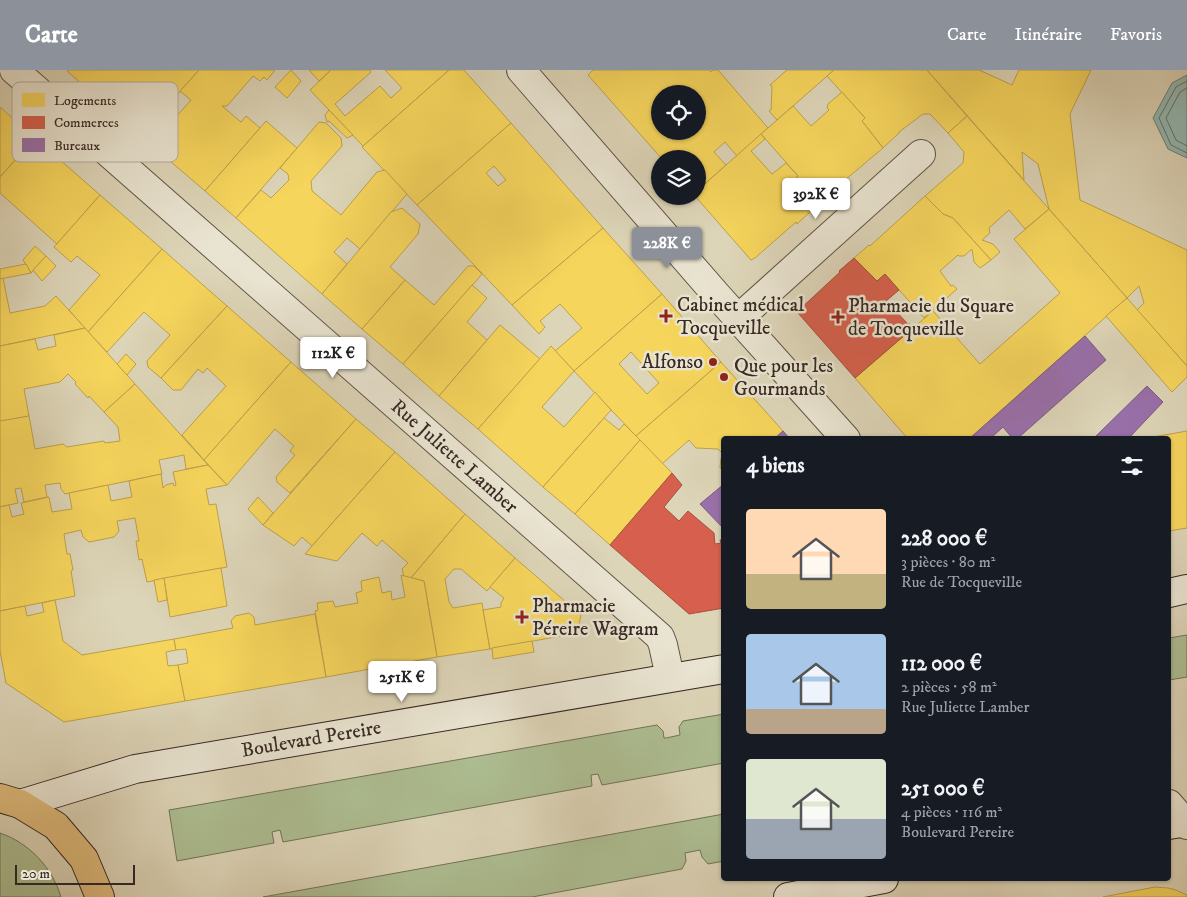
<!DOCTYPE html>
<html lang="fr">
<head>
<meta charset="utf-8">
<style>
  :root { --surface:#171b24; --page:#20242c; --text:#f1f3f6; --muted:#9ea1a6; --accent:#8c9099 }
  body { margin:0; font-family:"IM FELL DW Pica",serif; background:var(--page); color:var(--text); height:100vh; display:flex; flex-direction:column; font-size:19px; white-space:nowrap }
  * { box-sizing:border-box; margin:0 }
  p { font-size:16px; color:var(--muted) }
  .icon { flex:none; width:28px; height:28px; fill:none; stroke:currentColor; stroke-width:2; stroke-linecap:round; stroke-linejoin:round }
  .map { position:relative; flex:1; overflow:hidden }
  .panel { position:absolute; left:721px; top:366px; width:450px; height:445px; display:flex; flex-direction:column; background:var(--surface); border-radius:5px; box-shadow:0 1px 4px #0004 }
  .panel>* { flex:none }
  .fabs { position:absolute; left:651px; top:15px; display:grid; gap:10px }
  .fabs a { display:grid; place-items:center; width:55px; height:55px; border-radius:50%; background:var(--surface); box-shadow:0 1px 4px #0004; font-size:25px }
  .scale { position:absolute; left:15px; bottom:12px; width:120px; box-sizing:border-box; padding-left:5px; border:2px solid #372923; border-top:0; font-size:14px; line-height:18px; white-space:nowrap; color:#372923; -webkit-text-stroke:4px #e9e4d1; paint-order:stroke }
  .price { position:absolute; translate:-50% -42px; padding:0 11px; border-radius:5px; background:#fff; color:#222; font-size:16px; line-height:32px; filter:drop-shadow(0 1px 2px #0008) }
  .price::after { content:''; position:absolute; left:50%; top:30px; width:15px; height:11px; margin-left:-8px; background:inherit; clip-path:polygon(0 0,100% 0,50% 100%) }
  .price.selected { background:var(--accent); color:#fff }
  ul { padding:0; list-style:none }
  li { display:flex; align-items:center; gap:15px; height:125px; padding:0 25px }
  li span { display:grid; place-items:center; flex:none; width:140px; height:100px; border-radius:5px; color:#555 }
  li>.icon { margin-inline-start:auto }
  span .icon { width:60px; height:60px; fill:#fffc; stroke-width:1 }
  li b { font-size:21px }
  h2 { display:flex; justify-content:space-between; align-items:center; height:60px; padding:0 25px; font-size:21px }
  header { display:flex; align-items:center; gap:30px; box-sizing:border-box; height:70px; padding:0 25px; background:var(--accent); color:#fff }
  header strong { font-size:24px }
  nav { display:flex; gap:28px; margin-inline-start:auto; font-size:18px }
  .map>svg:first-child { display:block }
</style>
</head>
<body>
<header>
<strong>Carte</strong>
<nav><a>Carte</a><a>Itinéraire</a><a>Favoris</a></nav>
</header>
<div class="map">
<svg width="1187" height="827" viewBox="0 0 1187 827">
  <rect width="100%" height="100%" fill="#ddd5b8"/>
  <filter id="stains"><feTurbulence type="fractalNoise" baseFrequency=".004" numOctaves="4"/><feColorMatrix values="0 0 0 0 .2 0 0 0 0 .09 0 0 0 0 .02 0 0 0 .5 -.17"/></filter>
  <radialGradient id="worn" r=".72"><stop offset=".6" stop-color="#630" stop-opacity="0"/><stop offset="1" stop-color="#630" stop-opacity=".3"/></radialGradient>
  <g fill="#adbe92" stroke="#72745a">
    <polygon points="1187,565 1187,607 1169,610 1169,568"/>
    <polygon points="724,644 724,693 602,715 598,704 591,705 592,716 283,772 280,760 272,762 274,773 177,791 169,740 657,655 663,661 664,668 666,668 680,665 679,657 683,651"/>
    <polygon points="724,744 724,791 708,794 702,787 700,780 685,783 686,791 682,799 532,827 263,827"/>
    <path d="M0 763C29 773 52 797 61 827H0Z"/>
  </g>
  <polygon fill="#93b8b2" stroke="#6e7f79" points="1187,5 1187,88 1168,79 1153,48 1172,13"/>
  <g fill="#f6d55c" stroke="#bda14b" fill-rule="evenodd">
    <polygon points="68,0 199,0 141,66 67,1"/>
    <polygon points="199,0 275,0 267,10 264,7 260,11 253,6 227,36 222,36 241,52 246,46 260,58 205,121 141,66 165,38 176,47 191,30 180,21"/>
    <polygon points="291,0 301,11 287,28 275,17"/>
    <polygon points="309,0 331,0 319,11"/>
    <polygon points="331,0 370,0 371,2 335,34 345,46 380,16 391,28 402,18 385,0 449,0 363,76 310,20"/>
    <polygon points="449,0 464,0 511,53 417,135 362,77"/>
    <path d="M593 0H710L711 2 713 0H718L768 58 737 86 725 72 714 82 726 95 698 120V89H662L588 5ZM660 24H698V61H660Z"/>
    <polygon points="787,0 834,0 777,50 769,41 771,40 772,16 770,15"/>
    <polygon points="834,0 927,0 967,46 948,63 930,44 923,44 899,62 900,62 883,78 862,51 865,48 827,6"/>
    <polygon points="927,0 979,0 1012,15 1019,0 1091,0 1070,44 1080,130 1187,180 1187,296 1137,240 1144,233 1139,216 1127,228 1049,139 1038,94 1022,82 1024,110"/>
    <polygon points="842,22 865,48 862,51 883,78 826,126 827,127 812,140 791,114 798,106 761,64 793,36 811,56 829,40 827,38 828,34"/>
    <polygon points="0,37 35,68 0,107"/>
    <polygon points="329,40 353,65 347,68 329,51 327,52 325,45"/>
    <polygon points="967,46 1049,139 1025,159 1009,140 989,158 990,163 982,170 993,174 1000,182 991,190 953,148 943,144 925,126 963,93 964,82 948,63"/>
    <polygon points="266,51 297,78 236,148 205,121"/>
    <polygon points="319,52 326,53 341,68 342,76 311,111 312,121 341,145 377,102 385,100 407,124 360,179 347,168 334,182 347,194 322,224 236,148 261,120 271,128 289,110 288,104 280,98"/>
    <path d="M511 53 603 158 512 235 417 135ZM494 96 506 110 498 116 486 103Z"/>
    <polygon points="761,64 765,69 751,81 772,104 786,93 798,106 791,114 812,140 797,154 796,152 755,188 751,190 695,126 698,126 698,120"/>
    <polygon points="35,68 100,125 57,174 0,123 0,107"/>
    <polygon points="100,125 162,179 88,262 69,240 100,205 77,186 71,192 54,177"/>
    <polygon points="925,126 943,144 953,148 991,190 980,198 974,192 972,179 964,186 959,186 958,185 940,201 951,216 953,215 957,219 924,248 885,204 877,211 854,188 869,175 870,176"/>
    <polygon points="402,138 420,154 418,164 390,197 405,210 362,259 322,224 391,142"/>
    <polygon points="1049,139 1127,228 969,369 908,369 855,308 933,241 980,294 1060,223 1014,169"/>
    <polygon points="603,158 662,224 574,301 555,281 582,258 560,234 540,251 545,257 539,264 512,235"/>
    <polygon points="35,176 46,186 31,203 23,190"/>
    <polygon points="162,179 227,236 161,308 148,297 147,291 170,265 144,242 107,282 88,262"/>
    <polygon points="46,186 56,196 42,211 33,200"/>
    <polygon points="26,194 31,203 0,209 0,199"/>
    <polygon points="468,196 474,196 482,204 403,294 362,259 405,210 434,235"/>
    <polygon points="3,208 10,243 45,236 56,226 85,258 0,276 0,209"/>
    <polygon points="472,215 487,228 467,252 487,270 439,326 403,294"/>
    <path d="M662 224 721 292 636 366 574 301ZM631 282 659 313 647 324 619 294Z"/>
    <polygon points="1127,228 1187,296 1187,307 1172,322 1106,246"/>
    <polygon points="227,236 291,292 204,390 182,365 226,316 207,298 203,303 198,299 181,320 173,320 161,308"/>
    <polygon points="500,255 540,289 478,359 439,326"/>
    <polygon points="85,258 135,314 104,342 89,326 88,328 75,314 76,312 68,304 60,312 24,319 29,346 0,352 0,276 35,269 38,280 56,276 54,265"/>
    <polygon points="551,276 574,301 542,337 564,357 595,322 611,340 543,417 478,359"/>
    <polygon points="126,284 136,294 127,305 117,294"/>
    <polygon points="291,292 356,349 290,423 277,412 276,407 295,385 290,381 294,376 275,359 227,415 204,390"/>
    <polygon points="721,292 783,361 774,369 724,369 724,402 720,398 721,388 724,385 718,379 696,378 689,370 662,394 636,366"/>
    <polygon points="135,314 208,395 186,399 184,385 159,390 162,404 65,424 61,419 60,413 45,415 47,427 24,432 21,418 15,419 18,433 0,437 0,351 29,346 35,379 63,374 67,377 104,371 105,373 120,371 118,357 104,342"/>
    <polygon points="604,348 619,360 624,354 640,370 575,444 543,417"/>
    <polygon points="356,349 395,382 312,476 302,467 294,476 263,455"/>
    <polygon points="1187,361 1187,458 1169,461 1169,369 1142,369"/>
    <polygon points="640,370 672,403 610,475 575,444"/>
    <polygon points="395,382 465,444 411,508 404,507 402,499 408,493 382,470 377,476 362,463 337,491 305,484"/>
    <polygon points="208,395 227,415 206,419 209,435 216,434 227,497 147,512 142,489 139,490 136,471 139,471 135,448 117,451 119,461 114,467 89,472 83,467 81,460 64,464 67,484 70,484 73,500 71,501 75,526 0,541 0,437 9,435 12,447 24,444 21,433 49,427 52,442 72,439 69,423 108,415 111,431 132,427 129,411 161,404 163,418 166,415 173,413 174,416 176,415 173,402"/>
    <polygon points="258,427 273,443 263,455 248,439"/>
    <polygon points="465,444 515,488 487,521 461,499 454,499 445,509 449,532 453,538 482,533 490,579 437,587 424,511 411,508"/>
    <polygon points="515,488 581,545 577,563 490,579 483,540 501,537 501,533 504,528 490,517"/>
    <polygon points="221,498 227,536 170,547 164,508"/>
    <polygon points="401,505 424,511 437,587 326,607 315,541 318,540 317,533 333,531 335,537 358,533 356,523 362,521 361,511 379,507 382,523 391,521 392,530 405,527"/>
    <polygon points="164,508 167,530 158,532 154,510"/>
    <polygon points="55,530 63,571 82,585 174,569 176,580 166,582 168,596 178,595 185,631 64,652 6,613 0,581 0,541 25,536 27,546 44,542 42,533"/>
    <polygon points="249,543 254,547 255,555 315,544 326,607 185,631 178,595 188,593 186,579 176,580 174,569 233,558 231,551 235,546"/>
    <polygon points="532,571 534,582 493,589 492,578"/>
    <polygon points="1155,817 1168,818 1176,820 1187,825 1187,827 1103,827"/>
  </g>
  <g fill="#d6604d" stroke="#a65040">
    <polygon points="854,188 877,211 885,204 899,220 886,231 908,254 910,254 913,258 855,308 798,243 799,240 840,202 839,201"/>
    <polygon points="672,403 682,415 664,437 679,451 688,441 714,463 715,474 721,473 720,470 724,470 724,538 689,544 610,475"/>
  </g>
  <g fill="#9970ab" stroke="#7c5b82">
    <polygon points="1085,266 1106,290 1017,369 1013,369 1003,357 992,367 994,369 969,369"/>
    <polygon points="1147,316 1163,332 1128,369 1093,369"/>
    <polygon points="783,361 790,369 774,369"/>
    <polygon points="724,414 724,459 700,434"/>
  </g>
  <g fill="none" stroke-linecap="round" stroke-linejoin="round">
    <g stroke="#65706a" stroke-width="1">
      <polyline points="1187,11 1176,17 1159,48 1171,75 1187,83"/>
      <polyline points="1187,18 1180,22 1166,48 1176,70 1187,76"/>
    </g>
    <defs>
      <g id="minor">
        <path id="s1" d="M14 0 660 567 663 575 670 607"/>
        <polyline points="521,0 715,223 846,369"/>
        <polyline points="739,248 921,84"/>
        <polyline points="1169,734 1187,755"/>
      </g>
      <g id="secondary">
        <polyline points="1169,523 1187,519"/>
        <path id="s2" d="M20 734 135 699 724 599"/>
        <polyline points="1169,755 1187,752"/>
        <polyline points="788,827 884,809"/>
      </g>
      <polyline id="primary" points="0,728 20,734 56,756 84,789 100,827"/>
    </defs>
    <use href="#minor" stroke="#605448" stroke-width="30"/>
    <use href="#secondary" stroke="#372923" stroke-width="30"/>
    <use href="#primary" stroke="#372923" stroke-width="30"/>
    <use href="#minor" stroke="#e9e4d1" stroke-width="28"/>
    <use href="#secondary" stroke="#e9e4d1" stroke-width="28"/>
    <use href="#primary" stroke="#deba7c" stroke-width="28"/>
  </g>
  <g fill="#8f2418" stroke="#e9e4d1" stroke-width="2">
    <path d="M663.5 238.5h5v5h5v5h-5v5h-5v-5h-5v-5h5z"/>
    <path d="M835.5 239.5h5v5h5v5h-5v5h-5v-5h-5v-5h5z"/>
    <circle cx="713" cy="292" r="5"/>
    <circle cx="724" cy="307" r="5"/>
    <path d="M519.5 539.5h5v5h5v5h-5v5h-5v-5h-5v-5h5z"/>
  </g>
  <g text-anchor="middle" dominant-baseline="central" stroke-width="5" stroke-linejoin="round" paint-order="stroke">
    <g font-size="20" fill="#372923" stroke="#e9e4d1" text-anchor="start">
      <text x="677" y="235">Cabinet médical<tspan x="677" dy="23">Tocqueville</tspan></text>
      <text x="848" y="236">Pharmacie du Square<tspan x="848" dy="23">de Tocqueville</tspan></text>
      <text x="703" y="292" text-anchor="end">Alfonso</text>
      <text x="734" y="296">Que pour les<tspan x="734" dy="23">Gourmands</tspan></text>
      <text x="532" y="536">Pharmacie<tspan x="532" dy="23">Péreire Wagram</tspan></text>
    </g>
    <g font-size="20" fill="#372923" stroke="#e9e4d1">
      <text stroke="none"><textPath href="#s1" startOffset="586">Rue Juliette Lamber</textPath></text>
      <text stroke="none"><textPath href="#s2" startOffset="299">Boulevard Pereire</textPath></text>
    </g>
  </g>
  <rect x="12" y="12" width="166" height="80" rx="8" fill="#e9e4d1" stroke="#b4ac9d" stroke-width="1"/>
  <rect x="22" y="23" width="23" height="14" fill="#f6d55c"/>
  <rect x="22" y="46" width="23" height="13" fill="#d6604d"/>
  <rect x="22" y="68" width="23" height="14" fill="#9970ab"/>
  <g font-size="14" fill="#372923">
    <text x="54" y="35">Logements</text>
    <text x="54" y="57">Commerces</text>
    <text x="54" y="80">Bureaux</text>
  </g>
  <rect width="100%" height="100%" filter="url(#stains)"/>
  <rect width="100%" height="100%" fill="url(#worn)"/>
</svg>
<div class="fabs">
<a><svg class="icon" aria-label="locate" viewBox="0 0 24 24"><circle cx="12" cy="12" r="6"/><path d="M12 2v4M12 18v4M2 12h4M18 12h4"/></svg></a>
<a><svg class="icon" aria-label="layers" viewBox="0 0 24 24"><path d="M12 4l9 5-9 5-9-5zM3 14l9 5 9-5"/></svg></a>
</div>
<div class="scale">20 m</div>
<b class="price" style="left:816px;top:150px">392K €</b>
<b class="price selected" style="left:667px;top:199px">228K €</b>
<b class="price" style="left:333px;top:309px">112K €</b>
<b class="price" style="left:402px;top:633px">251K €</b>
<section class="panel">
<h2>4 biens<svg class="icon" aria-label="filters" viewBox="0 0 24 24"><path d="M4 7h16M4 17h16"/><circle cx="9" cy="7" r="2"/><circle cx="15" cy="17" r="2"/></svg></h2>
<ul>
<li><span style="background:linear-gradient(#ffd9b3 65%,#c2b280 0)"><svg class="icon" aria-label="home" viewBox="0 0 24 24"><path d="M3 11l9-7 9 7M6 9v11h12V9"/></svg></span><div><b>228 000 €</b><p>3 pièces · 80 m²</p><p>Rue de Tocqueville</p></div></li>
<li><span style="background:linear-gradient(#a9c7e8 75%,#b9a48a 0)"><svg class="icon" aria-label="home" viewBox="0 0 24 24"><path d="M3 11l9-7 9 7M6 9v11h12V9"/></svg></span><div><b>112 000 €</b><p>2 pièces · 58 m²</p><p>Rue Juliette Lamber</p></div></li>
<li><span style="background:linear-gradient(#dfe7d0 60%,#9aa5b1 0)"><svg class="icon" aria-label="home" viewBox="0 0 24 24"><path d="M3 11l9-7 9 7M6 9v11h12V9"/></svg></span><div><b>251 000 €</b><p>4 pièces · 116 m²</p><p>Boulevard Pereire</p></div></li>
</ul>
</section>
</div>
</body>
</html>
